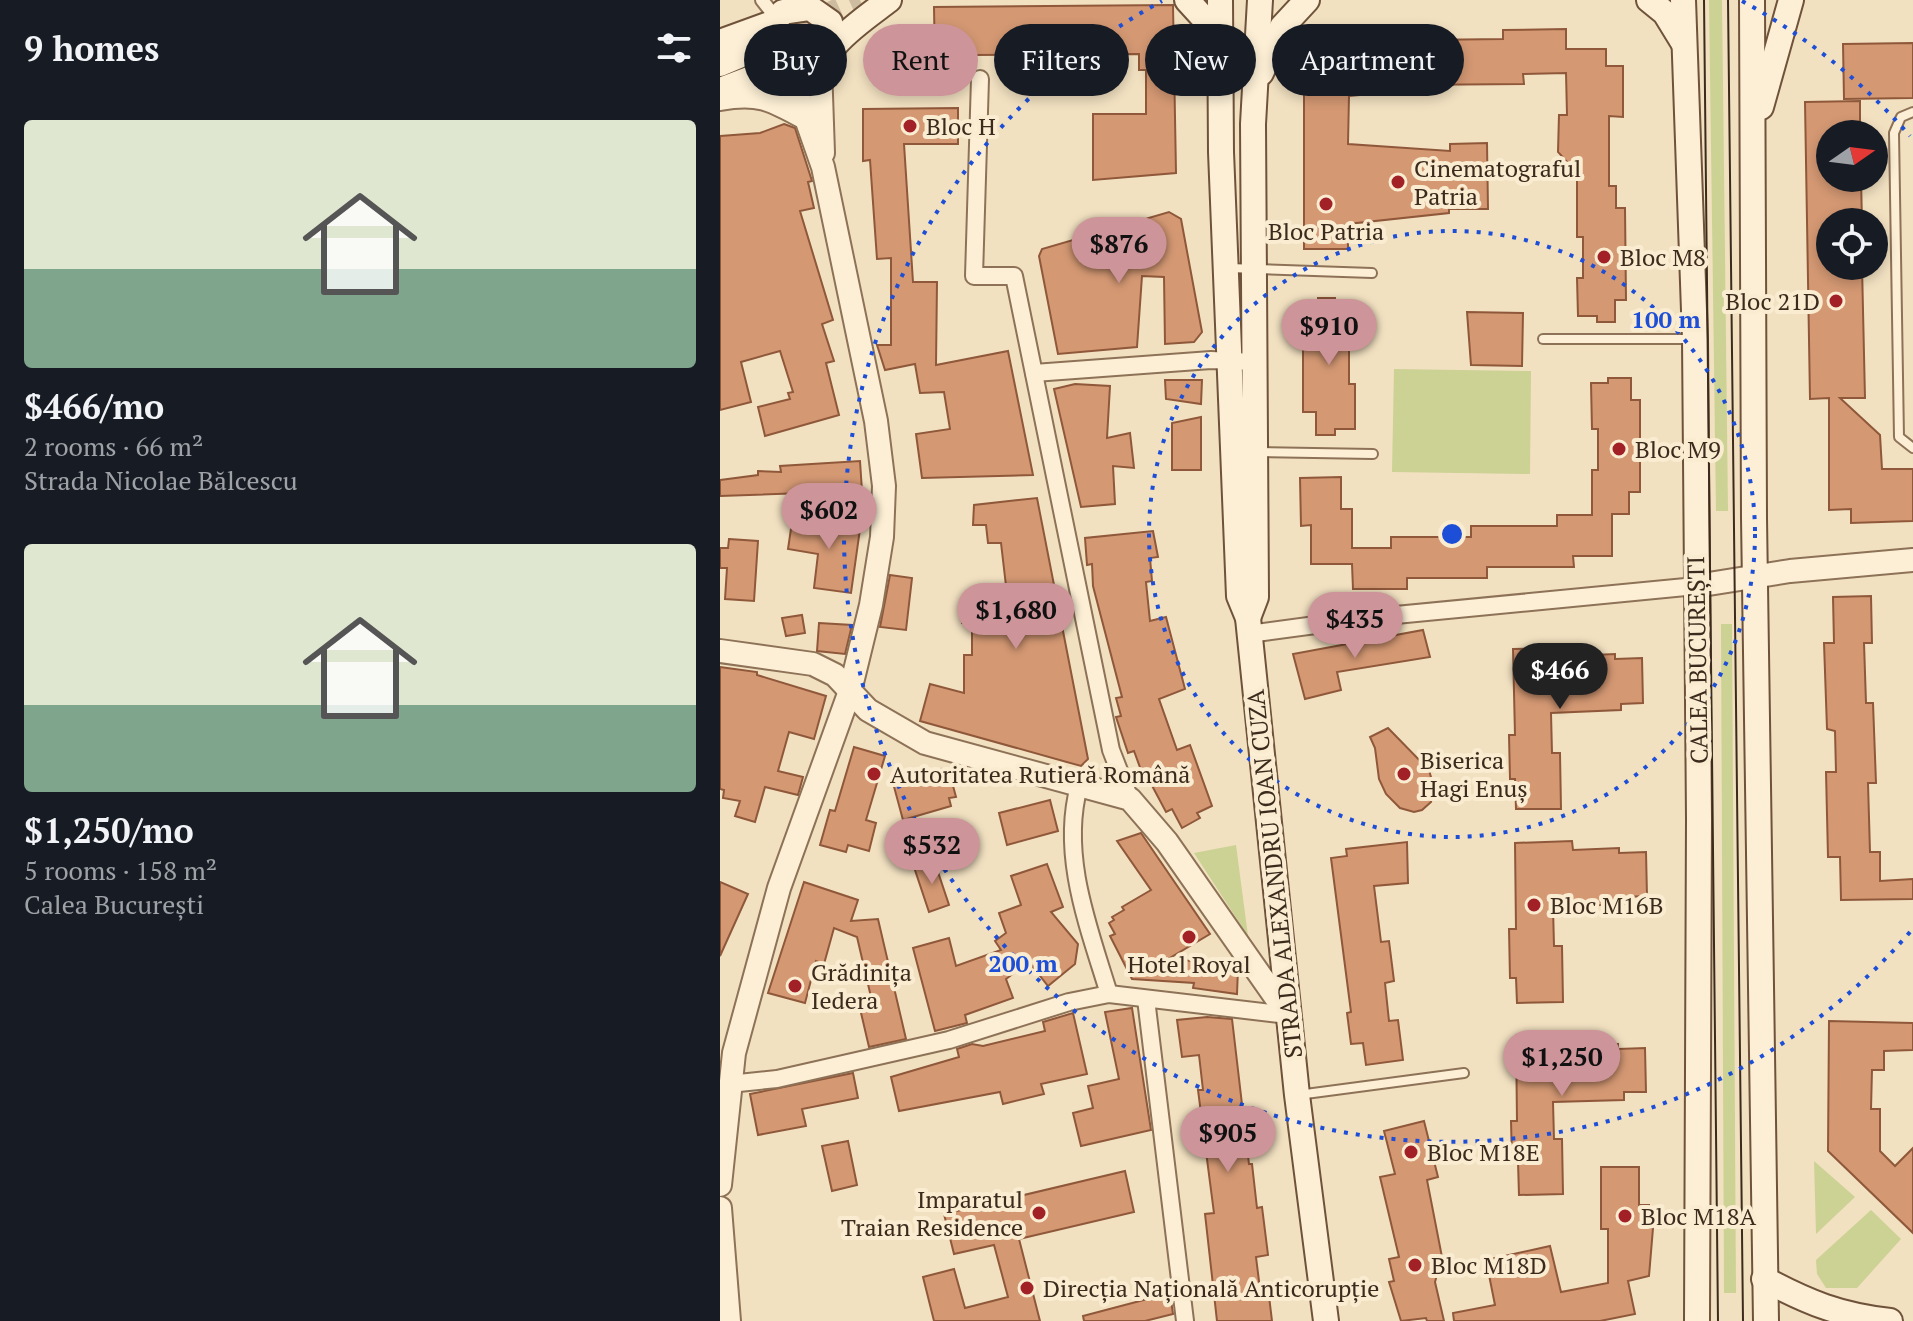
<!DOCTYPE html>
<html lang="en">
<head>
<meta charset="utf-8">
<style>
  :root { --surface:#171b24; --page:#20242c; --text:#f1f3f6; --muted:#9ea1a6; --accent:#cd9499 }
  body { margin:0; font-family:"PT Serif",serif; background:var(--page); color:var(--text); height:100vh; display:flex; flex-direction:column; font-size:30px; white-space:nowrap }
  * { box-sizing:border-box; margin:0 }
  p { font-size:26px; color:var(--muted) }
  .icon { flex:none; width:44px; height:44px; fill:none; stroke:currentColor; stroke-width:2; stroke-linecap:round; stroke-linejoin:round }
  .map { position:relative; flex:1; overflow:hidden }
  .panel { display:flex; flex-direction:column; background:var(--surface); width:720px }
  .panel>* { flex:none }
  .banner { position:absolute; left:24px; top:24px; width:760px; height:72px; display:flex; gap:16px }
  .needle { width:52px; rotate:76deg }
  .tools { position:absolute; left:1096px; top:120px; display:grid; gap:16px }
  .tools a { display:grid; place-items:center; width:72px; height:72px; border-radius:50%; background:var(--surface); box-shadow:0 4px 12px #0003; font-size:40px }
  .price { position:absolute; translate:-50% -68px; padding:0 18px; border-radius:28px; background:var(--accent); color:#111; font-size:26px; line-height:52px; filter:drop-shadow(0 2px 4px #0008) }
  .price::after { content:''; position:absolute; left:50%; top:48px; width:24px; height:18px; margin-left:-12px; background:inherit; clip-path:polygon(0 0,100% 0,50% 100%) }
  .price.current { background:#222; color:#fff }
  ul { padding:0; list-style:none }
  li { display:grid; align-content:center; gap:16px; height:424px; padding:0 24px }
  li span { display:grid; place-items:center; height:248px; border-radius:8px; color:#555 }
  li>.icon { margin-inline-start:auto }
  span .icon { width:144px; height:144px; fill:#fffc; stroke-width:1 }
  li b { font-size:34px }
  h2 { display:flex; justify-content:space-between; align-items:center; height:96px; padding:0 24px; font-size:34px }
  .chip { padding:0 28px; border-radius:36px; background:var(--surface); box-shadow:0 4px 12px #0003; font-size:28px; line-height:72px }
  .chip.current { background:var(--accent); color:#111 }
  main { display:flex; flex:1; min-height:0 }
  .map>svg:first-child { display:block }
</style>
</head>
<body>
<main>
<section class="panel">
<h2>9 homes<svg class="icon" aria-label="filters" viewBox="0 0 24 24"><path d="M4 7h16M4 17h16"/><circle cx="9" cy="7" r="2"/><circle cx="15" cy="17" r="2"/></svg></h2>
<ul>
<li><span style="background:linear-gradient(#dfe7d0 60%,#7fa58c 0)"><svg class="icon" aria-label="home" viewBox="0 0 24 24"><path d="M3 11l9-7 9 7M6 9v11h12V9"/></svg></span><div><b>$466/mo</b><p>2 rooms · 66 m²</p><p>Strada Nicolae Bălcescu</p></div></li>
<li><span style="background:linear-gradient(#dfe7d0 65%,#7fa58c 0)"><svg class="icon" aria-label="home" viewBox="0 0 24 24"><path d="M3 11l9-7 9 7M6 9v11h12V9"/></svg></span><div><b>$1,250/mo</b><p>5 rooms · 158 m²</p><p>Calea București</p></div></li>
</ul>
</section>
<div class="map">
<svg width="1193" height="1321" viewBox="0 0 1193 1321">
  <rect width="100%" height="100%" fill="#f2e1c1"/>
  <g fill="#ccd194">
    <polygon points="989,0 1002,0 1008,511 996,511"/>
    <polygon points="674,369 811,371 810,474 672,472"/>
    <polygon points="1001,624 1012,624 1016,1293 1004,1293"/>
    <polygon points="516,845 528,936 474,853"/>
    <polygon points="1094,1161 1135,1197 1096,1234"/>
    <polygon points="1151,1210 1181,1239 1137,1288 1106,1288 1097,1274 1096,1260"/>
  </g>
  <g fill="#d49873" stroke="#8f583a" stroke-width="2">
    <polygon points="453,5 456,173 373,180 373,114 426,114 426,70 419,70 419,54 253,55 253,67 215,67 214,7"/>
    <polygon points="846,29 846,49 886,49 886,66 903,66 903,117 889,116 889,186 896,186 896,208 905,208 906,300 895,300 895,322 877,322 877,316 858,316 857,278 863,278 863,237 857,237 857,173 838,152 839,115 847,115 846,73 803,74 804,84 682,85 682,76 639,76 639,95 629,96 628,144 730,151 730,144 767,143 768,209 729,209 729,213 628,224 628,249 584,249 584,72 598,71 598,46 639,45 638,30 702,30 702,40 783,39 783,30"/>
    <polygon points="1193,43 1193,98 1124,99 1123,44"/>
    <polygon points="1140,101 1140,134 1110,134 1110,178 1141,178 1142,222 1110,222 1110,266 1142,266 1145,398 1120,398 1160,435 1162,469 1193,469 1193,521 1131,523 1131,509 1109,510 1109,398 1090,399 1085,102"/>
    <polygon points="238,108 238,144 184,144 193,282 217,282 216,365 288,351 313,475 202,478 196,434 230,429 224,392 200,393 195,364 165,370 157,345 171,345 171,258 157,259 150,160 143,161 143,109"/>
    <polygon points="64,124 75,128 92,181 88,182 94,208 80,211 113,320 102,324 114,361 106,363 119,415 45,436 38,407 70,399 68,393 73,392 60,351 21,362 31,402 0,410 0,136 40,133"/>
    <polygon points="449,212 461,219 482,332 474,342 445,344 444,277 422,276 417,347 338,354 319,256 322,249"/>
    <polygon points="598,298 615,298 615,304 635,304 635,343 629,343 629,384 635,384 635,429 615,429 615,435 596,435 596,412 583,412 583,321 598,321"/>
    <polygon points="747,312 803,313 802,366 751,365"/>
    <polygon points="888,378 911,378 911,400 920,400 920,492 909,492 909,514 892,514 892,556 853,556 854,567 767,567 767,578 687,578 687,589 633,589 632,564 591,564 591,525 581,526 580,478 621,477 621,509 632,509 632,548 671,548 671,537 751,537 751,526 837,526 837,515 872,515 872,470 878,470 878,429 872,429 871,383 888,383"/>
    <polygon points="445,380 482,380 481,404 446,399"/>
    <polygon points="355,384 390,386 387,438 410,433 414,468 393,466 395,504 361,507 334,389"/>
    <polygon points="481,417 481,470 452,470 452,423"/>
    <polygon points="140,461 142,491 0,496 0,480 38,475 38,471 61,472 60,466"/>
    <polygon points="317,498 368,759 361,766 200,721 210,684 244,693 244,655 252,655 252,623 242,623 241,606 288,603 281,543 268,543 266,525 253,525 254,505"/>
    <polygon points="119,518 141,522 131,593 94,588 98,554 68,549 72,522 118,524"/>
    <polygon points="433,531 438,557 430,558 432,581 426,582 430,621 446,617 465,689 439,699 457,750 470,745 492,806 477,813 480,818 462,828 452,809 446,812 429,780 425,781 414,751 408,753 396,717 401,716 396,698 402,697 373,586 372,564 367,565 365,538"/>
    <polygon points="9,539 38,541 34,601 5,599 7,568 0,568 0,548 8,548"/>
    <polygon points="170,575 192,578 186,630 160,627"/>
    <polygon points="1151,596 1152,643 1144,643 1146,703 1153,703 1156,783 1148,783 1150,852 1160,852 1160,881 1193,879 1193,899 1121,900 1120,857 1108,857 1106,772 1116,772 1115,731 1107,729 1104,643 1114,643 1113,597"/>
    <polygon points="82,615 85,633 66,636 62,618"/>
    <polygon points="99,623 132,625 125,654 97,651"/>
    <polygon points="703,630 710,657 617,672 621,690 585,699 573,654"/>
    <polygon points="851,648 851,656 895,654 895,659 922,658 923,703 901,704 901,710 831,713 832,753 840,753 841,809 796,809 795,779 790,779 789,735 795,735 793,649"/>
    <polygon points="0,667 37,672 37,675 106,696 94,739 69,732 58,771 83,777 78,795 45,787 35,822 15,816 20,801 3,798 4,790 0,789"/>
    <polygon points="668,728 709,770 714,788 711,802 702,810 694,812 680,808 666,794 659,779 655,748 650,737"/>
    <polygon points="134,747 165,756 146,820 156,823 149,851 128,845 126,852 100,845 110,810 115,811"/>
    <polygon points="221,769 225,783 232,782 236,797 229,798 231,806 183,820 173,783"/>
    <polygon points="330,800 338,831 287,845 279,813"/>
    <polygon points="421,833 490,934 450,958 518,968 517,994 473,988 474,983 412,979 390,936 395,934 389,923 394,920 392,917 404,910 402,907 431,890 397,841"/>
    <polygon points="852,841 853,850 899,848 899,853 926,852 927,896 905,897 905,904 833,907 834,946 842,946 843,1002 797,1003 796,978 790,978 789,929 796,929 795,843"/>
    <polygon points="687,842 688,883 654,886 661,942 669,941 674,981 665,983 669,1021 678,1020 683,1060 646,1065 643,1043 631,1044 627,1013 631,1012 611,858 627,856 626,849"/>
    <polygon points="214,860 229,905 209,912 194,867"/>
    <polygon points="327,864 343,907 331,912 358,944 355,964 328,986 309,962 286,979 293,998 245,1015 247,1023 215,1031 193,948 229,938 236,966 281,950 275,941 286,933 279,913 301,905 291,876"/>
    <polygon points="0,882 28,894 0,956"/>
    <polygon points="84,882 138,900 131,921 158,919 186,1039 149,1047 138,1000 151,997 137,937 114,928 104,964 96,961 85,1003 48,993"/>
    <polygon points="412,1008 431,1130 361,1146 353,1113 373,1108 368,1086 399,1079 385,1012"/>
    <polygon points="353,1013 367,1074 321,1084 324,1094 283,1104 280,1092 179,1111 171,1077 239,1057 237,1049 252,1044 263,1046 325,1031 323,1022"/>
    <polygon points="487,1017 512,1019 529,1164 532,1164 537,1208 542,1207 548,1255 536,1257 541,1297 549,1296 552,1321 497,1321 485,1214 494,1213 478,1090 483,1090 479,1055 462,1057 457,1020"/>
    <polygon points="1109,1021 1193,1023 1193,1050 1164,1051 1164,1070 1152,1070 1151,1109 1160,1109 1160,1151 1175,1166 1193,1148 1193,1233 1108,1151"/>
    <polygon points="853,1034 853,1045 898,1044 898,1049 925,1048 926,1092 904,1092 904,1100 833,1102 834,1139 842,1139 843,1194 799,1195 798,1162 792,1161 791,1121 797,1121 796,1035"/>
    <polygon points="133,1073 138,1098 82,1109 86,1126 38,1135 30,1094"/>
    <polygon points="704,1121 718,1177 707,1180 722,1257 715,1282 724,1321 707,1321 706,1318 681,1321 669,1282 674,1281 669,1259 679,1257 660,1177 675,1174 664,1131"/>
    <polygon points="128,1141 137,1185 112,1191 102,1146"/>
    <polygon points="881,1167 919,1167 919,1205 929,1205 929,1228 933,1228 929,1276 908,1281 915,1314 880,1321 734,1321 733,1313 775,1305 766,1260 830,1246 841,1292 888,1283 888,1229 881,1229"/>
    <polygon points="405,1171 414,1212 299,1239 320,1321 214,1321 203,1277 234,1269 245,1308 288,1297 274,1245 234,1254 224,1214"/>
    <polygon points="450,1293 453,1314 425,1321 364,1321 363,1316"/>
  </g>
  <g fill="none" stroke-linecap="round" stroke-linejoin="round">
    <polyline stroke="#cebca0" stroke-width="24" stroke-dasharray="24 12" stroke-linecap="butt" points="33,50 140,0"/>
    <defs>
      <g id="service">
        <polyline points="1193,112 1181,117 1174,133 1179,437 1193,448"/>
        <polyline points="509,268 652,273"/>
        <polyline points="823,339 971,339"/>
        <polyline points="538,452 653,454"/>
        <polyline points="578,1095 744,1073"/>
      </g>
      <polyline id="pedestrian" points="42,0 57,19"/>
      <g id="minor">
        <polyline points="260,79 254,276 294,276 391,750 410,799"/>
        <polyline points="314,373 491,360 534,362"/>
        <polyline points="529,634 655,617 976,586"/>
        <path d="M359 786C340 856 369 928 389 994"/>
        <polyline points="426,999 465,1321"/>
        <polyline points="9,1084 57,1079 229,1040 349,1002 389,994 568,1015"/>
      </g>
      <g id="tertiary">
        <polyline points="100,66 103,153"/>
        <path d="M0 99C37 92 51 99 83 117"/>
        <polyline points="976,586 1070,571 1193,560"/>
        <polyline points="0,651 93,664 115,675 148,710 205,743 410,799 447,842 568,1015"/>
        <polyline points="0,1185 14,1053 59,888 130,691 151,605 162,537 164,486 156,421 103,167 69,70"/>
        <polyline points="0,1208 9,1321"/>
      </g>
      <g id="secondary">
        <polyline points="467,0 488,23 500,43"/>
        <polyline points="500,0 501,152 519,596 528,618 577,1095 606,1321"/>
        <polyline points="929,0 945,13 964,44"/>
        <polyline points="963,0 975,339 979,819 977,1321"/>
        <polyline points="1032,0 1034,518 1046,1321"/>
        <polyline points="0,42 55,22"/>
        <path d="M114 46 110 22 90 8 63 12C37 37 55 84 92 71 107 65 108 53 116 44 131 27 152 13 169 0"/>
        <polyline points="0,64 31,51"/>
        <polyline points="541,73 562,27 587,0"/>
        <polyline points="0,90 63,66"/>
        <polyline points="1041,107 1071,0"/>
        <polyline points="528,618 536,597 533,124 540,0"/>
        <path d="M1044 1279C1089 1303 1119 1315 1170 1321"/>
      </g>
    </defs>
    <use href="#service" stroke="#8d7257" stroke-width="12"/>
    <use href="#pedestrian" stroke="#8d7257" stroke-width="16"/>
    <use href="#minor" stroke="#8d7257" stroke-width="20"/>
    <use href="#tertiary" stroke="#8d7257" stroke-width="26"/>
    <use href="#secondary" stroke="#6f523a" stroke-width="28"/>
    <use href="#service" stroke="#fcefd5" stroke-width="8"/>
    <use href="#pedestrian" stroke="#fcefd5" stroke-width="12"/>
    <use href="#minor" stroke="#fcefd5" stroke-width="16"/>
    <use href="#tertiary" stroke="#fcefd5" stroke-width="22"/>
    <use href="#secondary" stroke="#fcefd5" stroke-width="24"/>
    <g stroke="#3c2a1c" stroke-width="2">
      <polyline points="984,0 998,1321"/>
      <polyline points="1008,0 1023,1321"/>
    </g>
  </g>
  <g fill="none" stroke="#1d4ed8" stroke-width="4" stroke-dasharray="4 8">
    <circle cx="732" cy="534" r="303"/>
    <path d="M1190 932A607 607 0 1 1 442 1M1022 1A607 607 0 0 1 1190 136"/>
  </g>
  <g fill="#a22127" stroke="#f9ecd1" stroke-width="3">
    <circle cx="190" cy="126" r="8"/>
    <circle cx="678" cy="182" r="8"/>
    <circle cx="606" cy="204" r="8"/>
    <circle cx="884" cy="257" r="8"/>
    <circle cx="1116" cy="301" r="8"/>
    <circle cx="899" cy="449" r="8"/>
    <circle cx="154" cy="774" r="8"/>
    <circle cx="684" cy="774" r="8"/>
    <circle cx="814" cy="905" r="8"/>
    <circle cx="469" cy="937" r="8"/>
    <circle cx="75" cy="986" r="8"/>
    <circle cx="691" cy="1152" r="8"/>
    <circle cx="319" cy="1213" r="8"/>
    <circle cx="905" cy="1216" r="8"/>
    <circle cx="695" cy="1265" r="8"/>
    <circle cx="307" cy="1288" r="8"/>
  </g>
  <g text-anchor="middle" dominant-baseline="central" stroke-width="8" stroke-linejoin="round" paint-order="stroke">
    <g font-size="24" fill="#3c2a1c" stroke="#f9ecd1" text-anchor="start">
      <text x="206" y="126">Bloc H</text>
      <text x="694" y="168">Cinematograful<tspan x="694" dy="28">Patria</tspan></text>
      <text x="606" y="231" text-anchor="middle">Bloc Patria</text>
      <text x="900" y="257">Bloc M8</text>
      <text x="1100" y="301" text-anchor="end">Bloc 21D</text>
      <text x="915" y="449">Bloc M9</text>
      <text x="700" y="760">Biserica<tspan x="700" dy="28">Hagi Enuș</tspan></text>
      <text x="170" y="774">Autoritatea Rutieră Română</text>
      <text x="830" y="905">Bloc M16B</text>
      <text x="469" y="964" text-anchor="middle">Hotel Royal</text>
      <text x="91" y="972">Grădinița<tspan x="91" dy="28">Iedera</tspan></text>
      <text x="707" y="1152">Bloc M18E</text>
      <text x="303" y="1199" text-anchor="end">Imparatul<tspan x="303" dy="28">Traian Residence</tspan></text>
      <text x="921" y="1216">Bloc M18A</text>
      <text x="711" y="1265">Bloc M18D</text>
      <text x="323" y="1288">Direcția Națională Anticorupție</text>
    </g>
    <g font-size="24" fill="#3c2a1c" stroke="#f9ecd1">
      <text transform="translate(977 660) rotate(-91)">CALEA BUCUREȘTI</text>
      <text transform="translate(554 874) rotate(-96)">STRADA ALEXANDRU IOAN CUZA</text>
    </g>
  </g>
  <circle cx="732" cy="534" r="12" fill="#1d4ed8" stroke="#f9ecd1" stroke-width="4"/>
  <g font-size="24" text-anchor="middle" font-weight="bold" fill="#1d4ed8" stroke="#f9ecd1" stroke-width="8" stroke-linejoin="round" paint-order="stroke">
    <text x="946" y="328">100 m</text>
    <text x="303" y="972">200 m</text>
  </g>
</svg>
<div class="tools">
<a><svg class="needle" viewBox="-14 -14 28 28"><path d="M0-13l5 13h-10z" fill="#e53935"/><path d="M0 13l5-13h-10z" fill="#9ea1a6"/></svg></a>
<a><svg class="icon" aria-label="locate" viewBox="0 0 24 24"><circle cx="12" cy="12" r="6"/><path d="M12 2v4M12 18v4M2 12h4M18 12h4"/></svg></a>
</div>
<b class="price" style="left:399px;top:285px">$876</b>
<b class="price" style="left:609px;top:367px">$910</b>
<b class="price" style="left:109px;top:551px">$602</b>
<b class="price" style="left:296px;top:651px">$1,680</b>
<b class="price" style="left:635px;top:660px">$435</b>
<b class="price current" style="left:840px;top:711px">$466</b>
<b class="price" style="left:212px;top:886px">$532</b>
<b class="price" style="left:842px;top:1098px">$1,250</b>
<b class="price" style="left:508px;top:1174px">$905</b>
<div class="banner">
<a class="chip">Buy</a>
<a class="chip current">Rent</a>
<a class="chip">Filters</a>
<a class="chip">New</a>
<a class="chip">Apartment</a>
</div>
</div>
</main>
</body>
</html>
